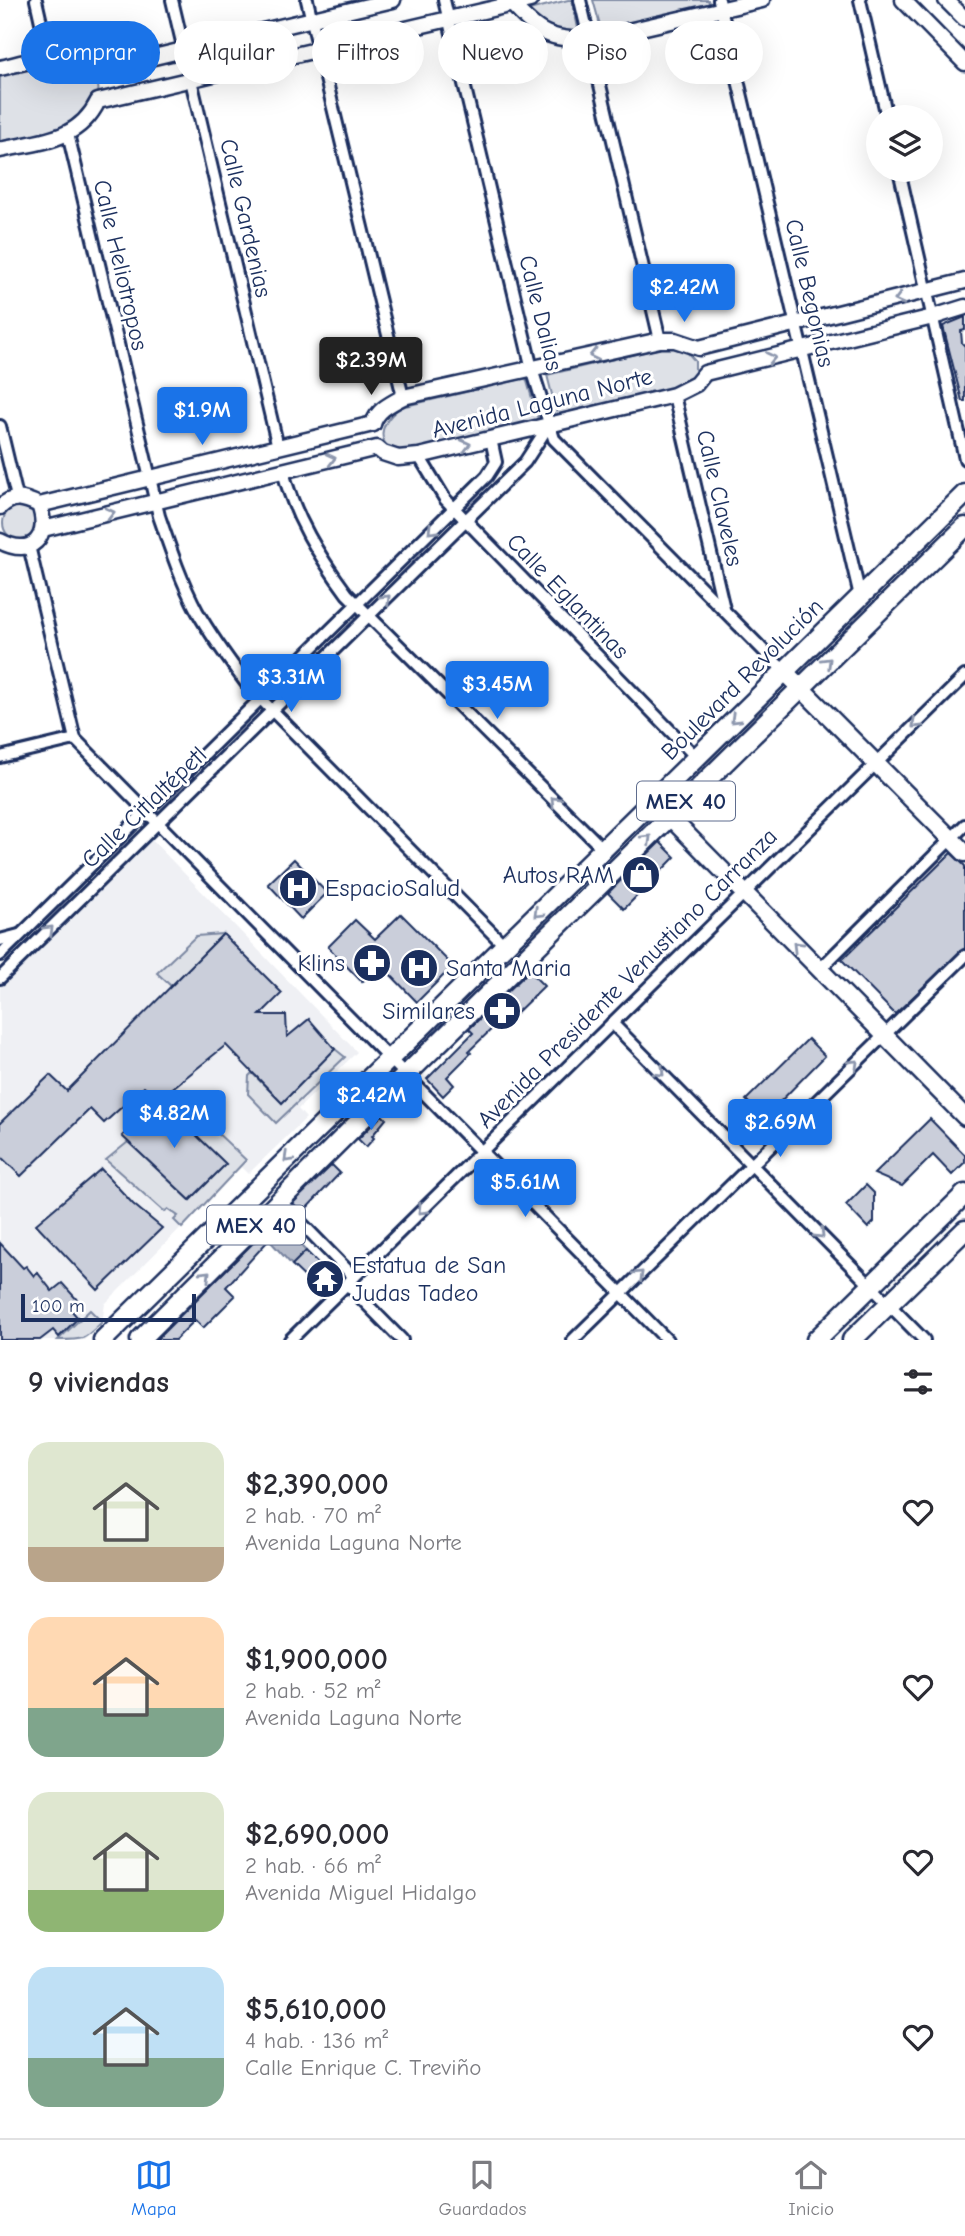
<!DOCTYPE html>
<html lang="es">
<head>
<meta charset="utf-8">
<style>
  :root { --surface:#fff; --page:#f2f2f3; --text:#2b2b33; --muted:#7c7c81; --line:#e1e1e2; --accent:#1a73e8 }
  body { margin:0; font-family:"Comic Neue",sans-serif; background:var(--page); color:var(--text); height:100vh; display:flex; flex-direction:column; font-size:26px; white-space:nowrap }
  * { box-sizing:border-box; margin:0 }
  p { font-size:23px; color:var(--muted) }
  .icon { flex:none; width:38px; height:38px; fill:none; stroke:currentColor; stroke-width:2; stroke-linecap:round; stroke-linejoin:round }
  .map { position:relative; height:1340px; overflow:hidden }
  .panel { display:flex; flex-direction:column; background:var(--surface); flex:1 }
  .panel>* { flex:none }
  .hud { position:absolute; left:21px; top:21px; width:924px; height:63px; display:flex; gap:14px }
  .tools { position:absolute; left:866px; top:105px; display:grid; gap:14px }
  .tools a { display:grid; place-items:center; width:77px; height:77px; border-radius:50%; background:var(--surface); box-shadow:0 7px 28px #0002; font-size:35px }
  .scale { position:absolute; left:21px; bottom:18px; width:175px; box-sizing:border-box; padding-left:7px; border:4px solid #1b2f5e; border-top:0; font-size:19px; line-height:24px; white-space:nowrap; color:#1b2f5e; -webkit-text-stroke:5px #fff; paint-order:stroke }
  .price { position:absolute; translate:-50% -60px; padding:0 16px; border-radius:7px; background:var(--accent); color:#fff; font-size:23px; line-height:46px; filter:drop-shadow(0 2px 4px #0008) }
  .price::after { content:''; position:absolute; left:50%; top:42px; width:21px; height:16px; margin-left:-10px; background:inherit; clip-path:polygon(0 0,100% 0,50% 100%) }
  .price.current { background:#222; color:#fff }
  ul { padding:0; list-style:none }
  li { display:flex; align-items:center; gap:21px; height:175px; padding:0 28px }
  li span { display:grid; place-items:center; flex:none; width:196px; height:140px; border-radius:21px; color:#555 }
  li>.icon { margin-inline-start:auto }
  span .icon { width:84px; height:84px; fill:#fffc; stroke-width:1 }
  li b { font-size:30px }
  h2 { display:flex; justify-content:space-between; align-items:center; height:84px; padding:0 28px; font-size:30px }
  .chip { padding:0 24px; border-radius:32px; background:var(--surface); box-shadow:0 7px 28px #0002; font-size:24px; line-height:63px }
  .chip.current { background:var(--accent); color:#fff }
  .menu { display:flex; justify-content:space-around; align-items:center; height:98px; border-top:2px solid var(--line); background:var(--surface); font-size:19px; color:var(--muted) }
  .menu a { display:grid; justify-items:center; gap:4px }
  .menu .current { color:var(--accent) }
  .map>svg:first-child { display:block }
</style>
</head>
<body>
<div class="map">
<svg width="965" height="1340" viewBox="0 0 965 1340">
  <rect width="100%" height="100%" fill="#fff"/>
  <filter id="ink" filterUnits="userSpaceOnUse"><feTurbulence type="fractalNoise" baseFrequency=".0143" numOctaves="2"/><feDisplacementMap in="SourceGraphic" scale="14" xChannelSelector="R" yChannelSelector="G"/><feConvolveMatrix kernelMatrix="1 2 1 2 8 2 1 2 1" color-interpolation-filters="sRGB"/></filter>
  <g filter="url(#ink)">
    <polygon fill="#eff0f4" points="149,837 357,1052 298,1109 306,1118 248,1174 241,1167 105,1304 102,1322 84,1340 0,1340 0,981"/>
    <g fill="#dee1e7" stroke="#7c88a2" stroke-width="2">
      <polygon points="568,0 572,0 579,33 558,33 525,11"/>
      <polygon points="593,0 708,0 710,5 602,32"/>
      <path d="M49 59C73 67 116 74 91 108 87 114 81 125 74 128 51 138 24 142 0 149V70Z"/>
      <polygon points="669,346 687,352 695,361 695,376 688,385 559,422 547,375"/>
      <path d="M526 378 540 426C510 433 480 441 450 449 440 451 428 457 418 457 381 457 369 430 401 407Z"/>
      <circle cx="20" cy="523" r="17"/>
      <polygon points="223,934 171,986 157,973 196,936"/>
      <polygon points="335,1049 345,1057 276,1123 248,1094 249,1076 252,1073 282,1103"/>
      <polygon points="194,1111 246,1160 182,1228 174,1220 178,1216 168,1209 164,1212 106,1160 128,1142 190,1200 226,1164 182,1122"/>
      <path d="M90 1310 102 1322C84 1340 84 1340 58 1340Z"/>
    </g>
    <polygon fill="#b5bbca" stroke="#77839f" stroke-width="2" points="284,1228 306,1251 292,1265 270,1241"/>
    <g fill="#caceda" stroke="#1b2f5e" stroke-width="2">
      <polygon points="965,317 965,330 961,331 962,343 965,346 965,401 962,401 943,326"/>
      <polygon points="660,842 675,857 624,909 608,893"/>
      <polygon points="951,853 965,866 965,948 895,1014 842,960"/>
      <polygon points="294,859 327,893 301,919 268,884"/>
      <polygon points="401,914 453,966 417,1002 386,970 380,976 374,970 362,982 328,947 355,920 375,939"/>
      <polygon points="223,934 282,993 260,1015 286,1015 287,1037 309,1019 335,1049 282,1103 226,1045 159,1099 144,1087 104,1123 90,1109 21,1176 0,1156 0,1123 50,1075 67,1091"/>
      <polygon points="529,971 544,986 505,1024 501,1020 469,1051 471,1053 447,1077 454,1085 443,1096 427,1079 473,1033 469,1029"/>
      <polygon points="808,1039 825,1056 764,1118 746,1100"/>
      <polygon points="159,1099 226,1164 190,1200 122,1136"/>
      <polygon points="382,1115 386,1119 372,1136 374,1138 366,1147 358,1139"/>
      <polygon points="930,1119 965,1155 965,1162 952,1175 933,1155 902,1186 874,1174"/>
      <polygon points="332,1165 340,1173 302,1213 293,1203"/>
      <polygon points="101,1169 133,1204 162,1228 98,1290 36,1224"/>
      <polygon points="866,1185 874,1193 874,1222 868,1228 846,1205"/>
      <polygon points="282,1214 287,1220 226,1287 235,1296 203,1328 195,1320 175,1340 156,1340"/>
      <polygon points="0,1243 23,1268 26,1266 34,1276 37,1272 52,1291 62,1283 80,1303 72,1311 78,1318 59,1337 53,1330 40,1340 0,1340"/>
      <polygon points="306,1251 325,1270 312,1284 292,1265"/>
    </g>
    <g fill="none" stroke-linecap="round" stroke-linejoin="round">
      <defs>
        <g id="minor">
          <polyline points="36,0 49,58"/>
          <polyline points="172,0 278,447"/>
          <polyline points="307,0 403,397"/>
          <polyline points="444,0 532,369 554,439 784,671"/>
          <polyline points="580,0 660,340"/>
          <polyline points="719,0 860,596"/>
          <polyline points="860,0 887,117"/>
          <path d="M68 134 159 516C170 548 181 581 197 611 212 638 231 663 249 687L505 946"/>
          <polyline points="899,170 965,459"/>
          <polyline points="674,395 724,609"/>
          <polyline points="0,426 17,497"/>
          <polyline points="419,456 445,499 696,757"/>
          <path d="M283 471C295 518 319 556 347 594L603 849"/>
          <polyline points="29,546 75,739 667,1340"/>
          <polyline points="0,757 75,739"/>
          <polyline points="0,940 19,935"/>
          <polyline points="0,955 487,476 496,462 491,439"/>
          <polyline points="820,969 965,825"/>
          <polyline points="0,978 525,462 549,425"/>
          <polyline points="612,1023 924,1340"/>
          <polyline points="280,1201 354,1277"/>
          <polyline points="347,1284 402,1340"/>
          <polyline points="290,1340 965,676"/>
          <polyline points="573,1340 965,956"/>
        </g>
        <g id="tertiary">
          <path d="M511 0 512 4C538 33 550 40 589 40L762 0"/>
          <polyline points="903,0 965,63"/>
          <polyline points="946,0 965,19"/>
          <path d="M0 68C39 59 54 51 91 72L393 0"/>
          <path d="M0 150C40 141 78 142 98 101L530 0"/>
          <path d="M373 424C377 410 390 404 403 397L660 340H675L699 348 965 281"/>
          <polyline points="39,505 373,424"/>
          <path d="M0 507C14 494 24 498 39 505 51 537 32 558 0 541"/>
          <polyline points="43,529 377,448 383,453 398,458 419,456 674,395 696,384 705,373 933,317 965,307"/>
        </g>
        <g id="secondary">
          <polyline points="784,671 965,853"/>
          <polyline points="654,801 965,1117"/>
        </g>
        <g id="primary">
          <polyline points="103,1340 965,494"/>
          <polyline points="140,1340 406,1075 965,527"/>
          <polyline points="816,1340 965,1194"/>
          <polyline points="852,1340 965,1230"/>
        </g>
      </defs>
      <use href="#minor" stroke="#1b2f5e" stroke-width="16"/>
      <use href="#tertiary" stroke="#1b2f5e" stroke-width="19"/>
      <use href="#secondary" stroke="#1b2f5e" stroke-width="21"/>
      <use href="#primary" stroke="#1b2f5e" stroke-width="23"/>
      <use href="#minor" stroke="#fff" stroke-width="10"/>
      <use href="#tertiary" stroke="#fff" stroke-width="14"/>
      <use href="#secondary" stroke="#fff" stroke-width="16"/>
      <use href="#primary" stroke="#fff" stroke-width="18"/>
    </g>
    <defs><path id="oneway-chevron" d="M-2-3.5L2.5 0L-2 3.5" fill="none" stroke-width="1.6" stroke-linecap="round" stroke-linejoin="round" transform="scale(1.75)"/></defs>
    <g stroke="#8d97ae">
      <use href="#oneway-chevron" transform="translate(899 299) rotate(166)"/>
      <use href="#oneway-chevron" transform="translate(594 355) rotate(167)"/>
      <use href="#oneway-chevron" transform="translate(771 358) rotate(-13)"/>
      <use href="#oneway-chevron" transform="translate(466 445) rotate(-14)"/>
      <use href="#oneway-chevron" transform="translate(331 459) rotate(-14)"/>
      <use href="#oneway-chevron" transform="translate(110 513) rotate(-14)"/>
      <use href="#oneway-chevron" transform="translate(432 530) rotate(135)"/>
      <use href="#oneway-chevron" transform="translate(386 599) rotate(-44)"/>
      <use href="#oneway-chevron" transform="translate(827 662) rotate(-44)"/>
      <use href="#oneway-chevron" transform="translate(735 719) rotate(136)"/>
      <use href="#oneway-chevron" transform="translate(916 724) rotate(136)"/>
      <use href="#oneway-chevron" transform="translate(555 801) rotate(-135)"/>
      <use href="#oneway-chevron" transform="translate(647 839) rotate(-44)"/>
      <use href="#oneway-chevron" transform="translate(538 913) rotate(136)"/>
      <use href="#oneway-chevron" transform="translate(49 930) rotate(-44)"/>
      <use href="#oneway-chevron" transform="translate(797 946) rotate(-135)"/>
      <use href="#oneway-chevron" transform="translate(854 1064) rotate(-44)"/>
      <use href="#oneway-chevron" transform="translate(660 1072) rotate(45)"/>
      <use href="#oneway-chevron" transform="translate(288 1158) rotate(136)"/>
      <use href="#oneway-chevron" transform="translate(422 1210) rotate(135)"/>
      <use href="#oneway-chevron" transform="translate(820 1234) rotate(45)"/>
      <use href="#oneway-chevron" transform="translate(206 1275) rotate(-45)"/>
      <use href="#oneway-chevron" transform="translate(639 1275) rotate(-44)"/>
    </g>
  </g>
  <defs>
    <symbol id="shop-disc" viewBox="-11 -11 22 22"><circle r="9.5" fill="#1b2f5e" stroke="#fff"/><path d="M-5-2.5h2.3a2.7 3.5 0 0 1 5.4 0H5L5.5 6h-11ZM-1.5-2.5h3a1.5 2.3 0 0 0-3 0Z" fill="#fff"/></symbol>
    <symbol id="hospital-disc" viewBox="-11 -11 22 22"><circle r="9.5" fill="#1b2f5e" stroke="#fff"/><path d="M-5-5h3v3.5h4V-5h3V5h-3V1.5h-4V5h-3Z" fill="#fff"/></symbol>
    <symbol id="pharmacy-disc" viewBox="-11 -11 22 22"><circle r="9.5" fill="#1b2f5e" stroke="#fff"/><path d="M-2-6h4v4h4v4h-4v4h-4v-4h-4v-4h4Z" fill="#fff"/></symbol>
    <symbol id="temple-disc" viewBox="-11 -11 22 22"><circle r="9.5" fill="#1b2f5e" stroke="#fff"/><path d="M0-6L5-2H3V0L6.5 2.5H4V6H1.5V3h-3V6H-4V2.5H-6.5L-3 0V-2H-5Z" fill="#fff"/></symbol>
  </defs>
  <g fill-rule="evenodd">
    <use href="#shop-disc" x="619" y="853" width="44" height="44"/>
    <use href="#hospital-disc" x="276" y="866" width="44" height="44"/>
    <use href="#pharmacy-disc" x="350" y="941" width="44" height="44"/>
    <use href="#hospital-disc" x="397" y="946" width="44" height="44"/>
    <use href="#pharmacy-disc" x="480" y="989" width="44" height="44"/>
    <use href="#temple-disc" x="303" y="1257" width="44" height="44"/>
  </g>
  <g text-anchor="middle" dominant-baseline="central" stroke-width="6" stroke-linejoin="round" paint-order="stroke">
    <g fill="#fff" stroke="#5f6d8e" stroke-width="2">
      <rect x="637" y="781.5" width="98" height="39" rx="5"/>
      <rect x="207" y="1205.5" width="98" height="39" rx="5"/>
    </g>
    <g font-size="23" font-weight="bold" fill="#1b2f5e">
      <text x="686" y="801">MEX 40</text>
      <text x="256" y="1225">MEX 40</text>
    </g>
    <g font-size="24" fill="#1b2f5e" stroke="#fff">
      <text transform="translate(246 218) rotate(77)">Calle Gardenias</text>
      <text transform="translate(121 265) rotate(77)">Calle Heliotropos</text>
      <text transform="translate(810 293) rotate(77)">Calle Begonias</text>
      <text transform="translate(541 313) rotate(76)">Calle Dalias</text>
      <text transform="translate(542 403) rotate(-14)">Avenida Laguna Norte</text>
      <text transform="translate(720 498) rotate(77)">Calle Claveles</text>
      <text transform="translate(568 596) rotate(46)">Calle Eglantinas</text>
      <text transform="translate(742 679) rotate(-45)">Boulevard Revolución</text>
      <text transform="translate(144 807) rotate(-44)">Calle Citlaltépetl</text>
      <text transform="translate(627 978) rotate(-45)">Avenida Presidente Venustiano Carranza</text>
    </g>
    <g font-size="24" fill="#1b2f5e" stroke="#fff" text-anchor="end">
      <text x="614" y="875">Autos RAM</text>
      <text x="325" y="888" text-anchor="start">EspacioSalud</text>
      <text x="345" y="963">Klins</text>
      <text x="446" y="968" text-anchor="start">Santa Maria</text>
      <text x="475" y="1011">Similares</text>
      <text x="352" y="1265" text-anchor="start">Estatua de San<tspan x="352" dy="28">Judas Tadeo</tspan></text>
    </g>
  </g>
</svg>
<div class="tools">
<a><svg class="icon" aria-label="layers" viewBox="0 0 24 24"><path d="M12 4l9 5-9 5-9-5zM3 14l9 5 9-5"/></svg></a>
</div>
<div class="scale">100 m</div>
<b class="price" style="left:684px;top:324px">$2.42M</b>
<b class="price current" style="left:371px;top:397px">$2.39M</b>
<b class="price" style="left:202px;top:447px">$1.9M</b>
<b class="price" style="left:291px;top:714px">$3.31M</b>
<b class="price" style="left:497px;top:721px">$3.45M</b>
<b class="price" style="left:371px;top:1132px">$2.42M</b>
<b class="price" style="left:174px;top:1150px">$4.82M</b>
<b class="price" style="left:780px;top:1159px">$2.69M</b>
<b class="price" style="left:525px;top:1219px">$5.61M</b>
<div class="hud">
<a class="chip current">Comprar</a>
<a class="chip">Alquilar</a>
<a class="chip">Filtros</a>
<a class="chip">Nuevo</a>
<a class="chip">Piso</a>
<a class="chip">Casa</a>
</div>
</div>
<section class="panel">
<h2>9 viviendas<svg class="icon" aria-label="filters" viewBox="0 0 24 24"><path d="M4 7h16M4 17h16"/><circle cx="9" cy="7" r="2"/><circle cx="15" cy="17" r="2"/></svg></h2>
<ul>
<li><span style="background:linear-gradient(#dfe7d0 75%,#b9a48a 0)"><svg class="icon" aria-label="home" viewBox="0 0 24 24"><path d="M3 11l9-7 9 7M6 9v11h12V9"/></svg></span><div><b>$2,390,000</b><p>2 hab. · 70 m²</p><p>Avenida Laguna Norte</p></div><svg class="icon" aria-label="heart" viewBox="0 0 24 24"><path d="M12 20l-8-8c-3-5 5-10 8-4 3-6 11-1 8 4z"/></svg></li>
<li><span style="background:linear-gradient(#ffd9b3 65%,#7fa58c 0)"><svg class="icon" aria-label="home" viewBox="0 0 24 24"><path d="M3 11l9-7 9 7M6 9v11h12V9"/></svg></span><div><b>$1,900,000</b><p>2 hab. · 52 m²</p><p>Avenida Laguna Norte</p></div><svg class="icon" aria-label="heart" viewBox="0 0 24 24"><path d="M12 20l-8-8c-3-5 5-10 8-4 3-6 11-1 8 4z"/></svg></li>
<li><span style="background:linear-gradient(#dfe7d0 70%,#8fb573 0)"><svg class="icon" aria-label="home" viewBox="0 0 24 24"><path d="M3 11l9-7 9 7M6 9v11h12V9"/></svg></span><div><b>$2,690,000</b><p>2 hab. · 66 m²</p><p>Avenida Miguel Hidalgo</p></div><svg class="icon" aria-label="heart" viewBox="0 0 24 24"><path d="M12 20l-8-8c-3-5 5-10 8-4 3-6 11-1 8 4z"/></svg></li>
<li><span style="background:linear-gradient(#bfe0f5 65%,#7fa58c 0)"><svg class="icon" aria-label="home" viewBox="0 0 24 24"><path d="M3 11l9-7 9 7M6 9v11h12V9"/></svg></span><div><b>$5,610,000</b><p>4 hab. · 136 m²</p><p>Calle Enrique C. Treviño</p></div><svg class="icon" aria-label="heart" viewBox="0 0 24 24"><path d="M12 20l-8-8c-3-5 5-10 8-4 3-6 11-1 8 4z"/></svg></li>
</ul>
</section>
<nav class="menu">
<a class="current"><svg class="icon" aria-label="map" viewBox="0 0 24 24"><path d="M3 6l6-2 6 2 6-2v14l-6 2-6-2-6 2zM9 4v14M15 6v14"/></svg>Mapa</a>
<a><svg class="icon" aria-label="saved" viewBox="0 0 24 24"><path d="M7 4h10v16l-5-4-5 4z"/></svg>Guardados</a>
<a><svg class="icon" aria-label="home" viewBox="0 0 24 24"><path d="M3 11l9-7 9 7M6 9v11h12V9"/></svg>Inicio</a>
</nav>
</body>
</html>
